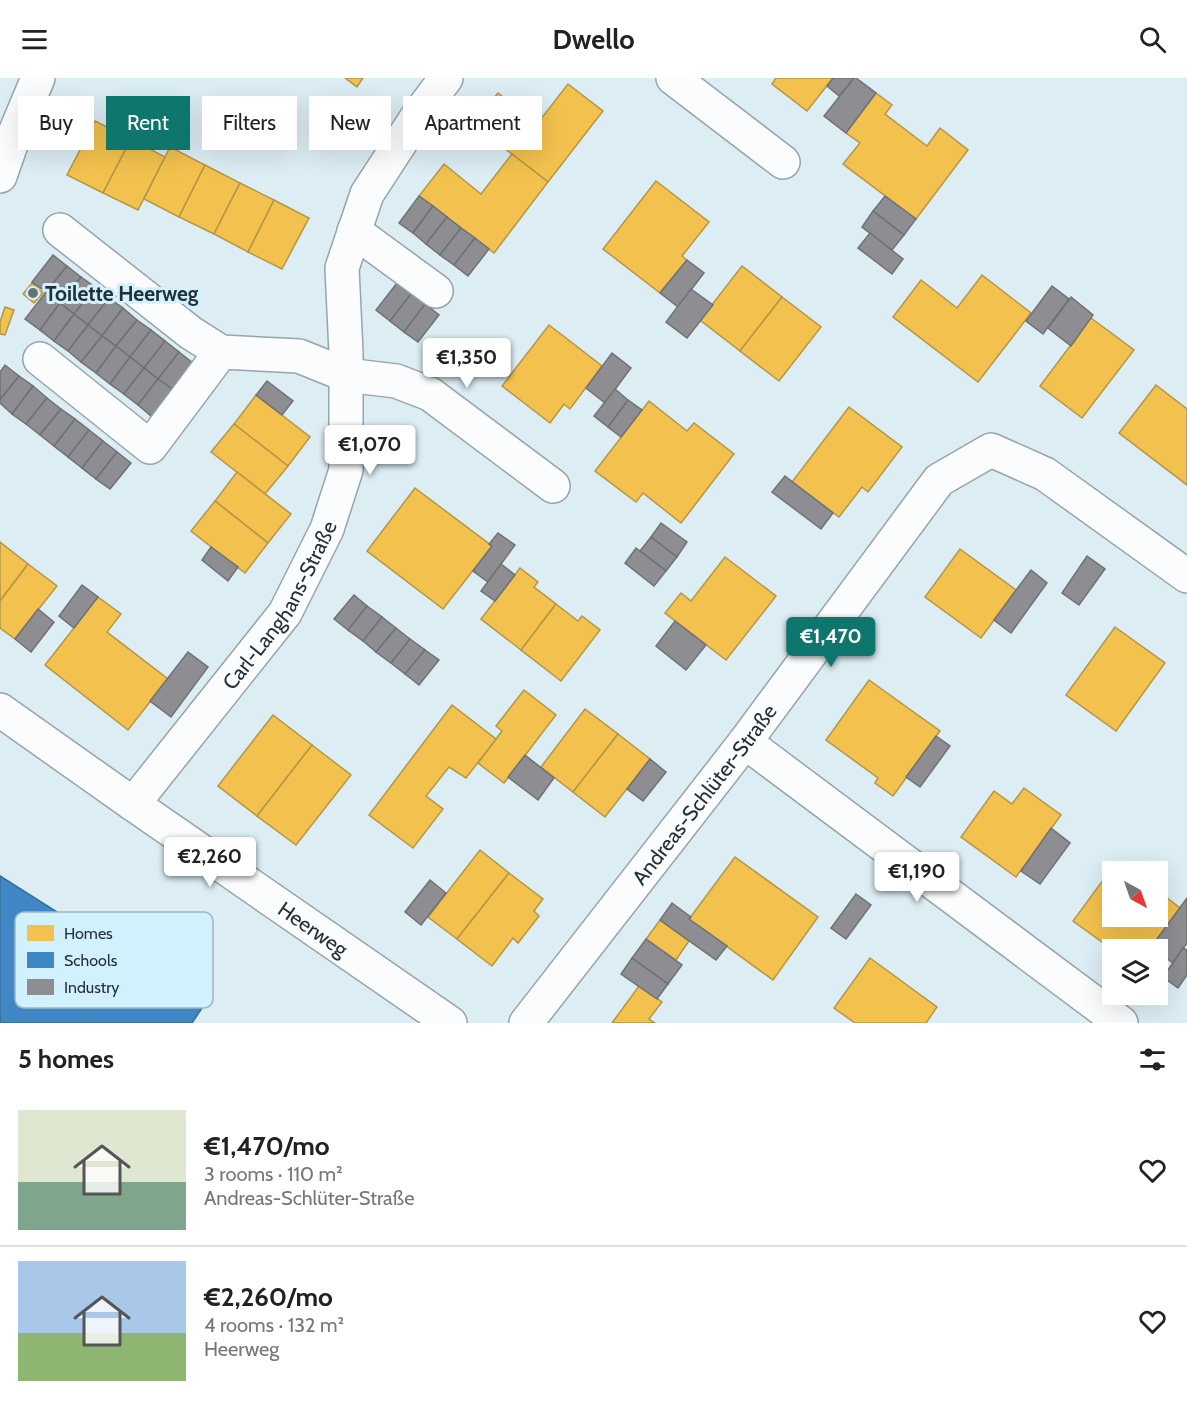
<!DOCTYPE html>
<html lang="en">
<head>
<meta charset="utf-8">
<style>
  :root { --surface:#fff; --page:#f2f2f2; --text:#222; --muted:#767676; --line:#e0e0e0; --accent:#0f766e }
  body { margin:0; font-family:Cabin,sans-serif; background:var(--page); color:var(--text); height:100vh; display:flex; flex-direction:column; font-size:22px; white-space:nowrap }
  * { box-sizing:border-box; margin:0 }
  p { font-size:20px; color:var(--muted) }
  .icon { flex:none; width:33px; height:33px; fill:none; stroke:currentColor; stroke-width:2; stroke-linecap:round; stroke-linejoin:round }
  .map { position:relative; height:945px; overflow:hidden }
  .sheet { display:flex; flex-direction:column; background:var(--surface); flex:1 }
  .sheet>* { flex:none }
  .guide { position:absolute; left:18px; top:18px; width:600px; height:54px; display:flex; gap:12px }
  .needle { width:39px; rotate:140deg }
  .tools { position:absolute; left:1102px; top:783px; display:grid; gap:12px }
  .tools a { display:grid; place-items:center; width:66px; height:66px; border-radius:0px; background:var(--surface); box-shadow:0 6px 24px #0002; font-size:30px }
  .price { position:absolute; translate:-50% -51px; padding:0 14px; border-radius:6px; background:#fff; color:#222; font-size:20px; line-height:39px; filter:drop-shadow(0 2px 3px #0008) }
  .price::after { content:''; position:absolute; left:50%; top:36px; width:18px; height:14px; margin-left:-9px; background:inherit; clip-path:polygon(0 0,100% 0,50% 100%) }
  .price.on { background:var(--accent); color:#fff }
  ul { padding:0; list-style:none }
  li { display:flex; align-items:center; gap:18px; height:150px; padding:0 18px }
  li+li { border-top:2px solid var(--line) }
  li span { display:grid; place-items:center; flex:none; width:168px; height:120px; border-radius:0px; color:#555 }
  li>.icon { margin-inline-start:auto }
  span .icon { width:72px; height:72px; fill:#fffc; stroke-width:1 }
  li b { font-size:26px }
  h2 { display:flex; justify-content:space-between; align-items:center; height:72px; padding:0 18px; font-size:26px }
  .chip { padding:0 21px; border-radius:0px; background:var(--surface); box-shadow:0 6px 24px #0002; font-size:21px; line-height:54px }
  .chip.on { background:var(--accent); color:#fff }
  header { display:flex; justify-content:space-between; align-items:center; height:78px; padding:0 18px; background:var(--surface); font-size:27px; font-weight:700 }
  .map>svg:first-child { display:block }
</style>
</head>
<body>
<header><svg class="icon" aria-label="menu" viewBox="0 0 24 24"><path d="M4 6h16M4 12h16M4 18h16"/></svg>Dwello<svg class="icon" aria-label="search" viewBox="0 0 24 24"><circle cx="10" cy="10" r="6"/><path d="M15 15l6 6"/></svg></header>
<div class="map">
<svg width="1187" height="945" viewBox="0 0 1187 945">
  <rect width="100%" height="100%" fill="#dcedf4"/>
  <g fill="#f2c14e" stroke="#b49646" stroke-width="1.5">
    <polygon points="345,0 363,0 357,9"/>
    <polygon points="776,0 833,0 807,33 772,6"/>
    <polygon points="568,6 603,33 548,104 473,46 498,15 537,46"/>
    <polygon points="876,15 892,27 885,36 927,68 940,50 968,72 916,141 843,86 860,65 846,55"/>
    <polygon points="95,43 131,61 103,115 67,97"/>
    <polygon points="131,61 165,79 138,132 103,115"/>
    <polygon points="170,69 205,87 179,139 144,121"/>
    <polygon points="512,76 548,104 494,175 419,118 444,86 481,116"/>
    <polygon points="205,87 240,105 214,156 179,139"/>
    <polygon points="656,103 709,144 682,178 687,182 660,215 603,171"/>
    <polygon points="240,105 274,122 248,174 214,156"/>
    <polygon points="274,122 309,140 282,191 248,174"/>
    <polygon points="742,188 782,219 740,273 700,242"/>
    <polygon points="982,197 1031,235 978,304 893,239 921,202 957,230"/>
    <polygon points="32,205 43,215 34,225 23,216"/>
    <polygon points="782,219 821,249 779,303 740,273"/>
    <polygon points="5,229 14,232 5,257 0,256 0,244"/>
    <polygon points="1091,240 1134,272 1082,340 1040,308"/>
    <polygon points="549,247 602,288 570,331 564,326 550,345 502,308"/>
    <polygon points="1156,307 1187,331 1187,407 1119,355"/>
    <polygon points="256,317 310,359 288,388 234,346"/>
    <polygon points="649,323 687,353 694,345 734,376 681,445 643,415 636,424 595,393"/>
    <polygon points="849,329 902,369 868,414 862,409 839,439 792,404"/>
    <polygon points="234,346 288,388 265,416 211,374"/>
    <polygon points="237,394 291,436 268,465 215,423"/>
    <polygon points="415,410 492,468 443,531 367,473"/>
    <polygon points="215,423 268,465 245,495 191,453"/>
    <polygon points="0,464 28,486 0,523"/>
    <polygon points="960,471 1016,512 981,560 925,519"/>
    <polygon points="725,479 776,518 726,582 665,535 681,515 691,523"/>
    <polygon points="28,486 57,508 15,561 0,550 0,523"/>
    <polygon points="520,490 538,504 534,509 556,526 521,572 481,541"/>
    <polygon points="98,519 121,536 107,554 168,601 128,652 45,587"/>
    <polygon points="556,526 578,543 582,538 600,552 561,603 521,572"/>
    <polygon points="1115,549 1165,585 1116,653 1066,617"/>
    <polygon points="869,602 940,653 893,718 875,705 878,700 826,662"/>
    <polygon points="524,612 556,637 504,705 478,685 502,653 496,648"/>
    <polygon points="452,627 496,661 466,700 449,689 426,718 443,731 413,770 369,737"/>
    <polygon points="585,631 618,656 573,714 541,689"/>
    <polygon points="273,637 312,667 257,738 218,708"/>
    <polygon points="618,656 650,681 605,739 573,714"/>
    <polygon points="312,667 351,697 296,767 257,738"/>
    <polygon points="1024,710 1061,737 1016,799 961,759 994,713 1012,726"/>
    <polygon points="480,772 509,795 457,861 428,839"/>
    <polygon points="735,779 818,839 773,902 689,841"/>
    <polygon points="509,795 543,821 534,833 539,838 518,865 513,860 492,888 457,861"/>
    <polygon points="1106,798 1113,804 1113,838 1158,838 1158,813 1180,830 1149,872 1113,872 1073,843"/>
    <polygon points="660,842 689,863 676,882 646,861"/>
    <polygon points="870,880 937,929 926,945 855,945 834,930"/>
    <polygon points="639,908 662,924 649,941 655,945 612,945"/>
  </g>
  <polygon fill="#3f88c5" stroke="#376e9a" stroke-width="1.5" points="0,798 204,927 192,945 0,945"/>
  <g fill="#8d8d92" stroke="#6e7176" stroke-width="1.5">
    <polygon points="833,0 854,0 839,18 827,8"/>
    <polygon points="854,0 856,0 876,15 846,55 824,38"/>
    <polygon points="419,118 433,128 413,155 399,145"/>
    <polygon points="885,118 916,141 904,157 873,133"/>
    <polygon points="433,128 447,139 426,166 413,155"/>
    <polygon points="873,133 904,157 892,172 862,149"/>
    <polygon points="447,139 461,150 440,177 426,166"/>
    <polygon points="461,150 475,160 454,187 440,177"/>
    <polygon points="870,155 903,181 892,196 858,170"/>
    <polygon points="475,160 489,171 468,198 454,187"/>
    <polygon points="53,177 67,188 46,214 32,204"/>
    <polygon points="687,182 704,195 678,229 660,215"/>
    <polygon points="67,188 81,199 60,225 46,214"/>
    <polygon points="81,199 95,209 74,236 60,225"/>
    <polygon points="397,205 411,216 390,243 376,232"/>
    <polygon points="1052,208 1069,221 1043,256 1026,243"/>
    <polygon points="95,209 109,220 88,247 74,236"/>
    <polygon points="691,211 713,227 687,260 666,244"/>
    <polygon points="46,214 60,225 40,252 25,241"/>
    <polygon points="411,216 425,226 404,254 390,243"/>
    <polygon points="1071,219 1093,237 1071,268 1048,250"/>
    <polygon points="109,220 123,230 102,258 88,247"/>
    <polygon points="60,225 74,236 54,263 40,252"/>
    <polygon points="425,226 439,237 418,264 404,254"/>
    <polygon points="123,230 137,242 116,268 102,258"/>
    <polygon points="74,236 88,247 68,273 54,263"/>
    <polygon points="137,242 151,252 130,279 116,268"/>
    <polygon points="88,247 102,258 81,284 68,273"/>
    <polygon points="151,252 165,263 144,290 130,279"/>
    <polygon points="102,258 116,268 96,295 81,284"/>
    <polygon points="165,263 179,274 158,301 144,290"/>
    <polygon points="116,268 130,279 110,306 96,295"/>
    <polygon points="179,274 193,285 172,311 158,301"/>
    <polygon points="612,275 631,290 605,325 586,310"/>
    <polygon points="130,279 144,290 124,316 110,306"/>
    <polygon points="5,287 19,298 0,322 0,294"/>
    <polygon points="144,290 158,301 138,327 124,316"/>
    <polygon points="19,298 33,308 12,336 0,325 0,322"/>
    <polygon points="158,301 172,311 152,339 138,327"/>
    <polygon points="267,303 293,323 282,337 256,317"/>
    <polygon points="33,308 47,320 26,346 12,336"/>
    <polygon points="615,311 628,322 608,349 594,338"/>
    <polygon points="47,320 61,331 40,357 26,346"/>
    <polygon points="628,322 642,332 621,359 608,349"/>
    <polygon points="61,331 75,341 54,368 40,357"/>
    <polygon points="75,341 89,352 68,379 54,368"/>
    <polygon points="89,352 103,363 82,390 68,379"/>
    <polygon points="103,363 117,374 96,401 82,390"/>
    <polygon points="117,374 131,385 110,411 96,401"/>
    <polygon points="785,398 833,435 821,451 772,414"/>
    <polygon points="661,445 687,464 677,479 651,459"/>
    <polygon points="498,455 515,467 488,504 473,493 492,468 489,466"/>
    <polygon points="651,459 677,479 666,493 640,473"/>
    <polygon points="211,469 238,489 228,503 202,482"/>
    <polygon points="636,470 666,493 654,508 625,485"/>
    <polygon points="1087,478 1105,491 1079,527 1062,515"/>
    <polygon points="501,486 515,497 495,523 481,513"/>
    <polygon points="1031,492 1047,505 1011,555 994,542"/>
    <polygon points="82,507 98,519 74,550 59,538"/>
    <polygon points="354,517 367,528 348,552 334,541"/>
    <polygon points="367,528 382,539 363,563 348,552"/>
    <polygon points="38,531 54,544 31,574 15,561"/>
    <polygon points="382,539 396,550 376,574 363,563"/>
    <polygon points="675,543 706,567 686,592 656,568"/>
    <polygon points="396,550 410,561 391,585 376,574"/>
    <polygon points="410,561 425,572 405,596 391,585"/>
    <polygon points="425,572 439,582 419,607 405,596"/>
    <polygon points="188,574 208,589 171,639 150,623"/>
    <polygon points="936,658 950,668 920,709 906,699"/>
    <polygon points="525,677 554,700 538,722 508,699"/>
    <polygon points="650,681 666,694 643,723 627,711"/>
    <polygon points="1051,750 1070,765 1040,806 1021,793"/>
    <polygon points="430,802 446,815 421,847 405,834"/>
    <polygon points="856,816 871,827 846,861 831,850"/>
    <polygon points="1187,820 1187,865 1173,885 1158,874 1158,872 1155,872 1151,869"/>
    <polygon points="672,825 691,839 689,841 727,868 716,882 660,842"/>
    <polygon points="646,861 682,887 668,906 632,880"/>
    <polygon points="1183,870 1187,872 1187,897 1178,910 1163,899"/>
    <polygon points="632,880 668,906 657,921 621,896"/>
  </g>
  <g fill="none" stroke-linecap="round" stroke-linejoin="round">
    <defs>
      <g id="minor">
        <polyline points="673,0 783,84"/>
        <polyline points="0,98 15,55 38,0"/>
        <polyline points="60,152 191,255 221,274 299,278 346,297 396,303 430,316 553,408"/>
        <polyline points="354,153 436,213"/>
        <polyline points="40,281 150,369 221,274"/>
        <path id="s1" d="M0 632 133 726 450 945"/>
        <polyline points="745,664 1121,945"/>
        <path id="s2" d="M133 726 285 535 327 451 346 392V275L342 190 367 116 419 36 446 0"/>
        <path id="s3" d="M526 945 745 664 939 402 991 372 1045 396 1187 498"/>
      </g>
    </defs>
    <use href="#minor" stroke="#97a4aa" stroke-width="36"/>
    <use href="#minor" stroke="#fafcfd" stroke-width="33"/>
  </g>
  <circle fill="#647278" stroke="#d2f1fe" stroke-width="2" cx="33" cy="215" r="6"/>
  <g text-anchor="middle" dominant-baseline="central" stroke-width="6" stroke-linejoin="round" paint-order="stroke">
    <g font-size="21" font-weight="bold" fill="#243035" stroke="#d2f1fe" text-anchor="start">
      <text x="45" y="215">Toilette Heerweg</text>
    </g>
    <g font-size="21" fill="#243035" stroke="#d2f1fe">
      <text stroke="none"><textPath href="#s2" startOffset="248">Carl-Langhans-Straße</textPath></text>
      <text stroke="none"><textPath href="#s3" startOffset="290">Andreas-Schlüter-Straße</textPath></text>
      <text stroke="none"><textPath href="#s1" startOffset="382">Heerweg</textPath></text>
    </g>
  </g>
  <rect x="15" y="834" width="198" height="96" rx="9" fill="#d2f1fe" stroke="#9eb7c2" stroke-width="1.5"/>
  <rect x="27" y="847" width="27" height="16" fill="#f2c14e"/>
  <rect x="27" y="874" width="27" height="16" fill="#3f88c5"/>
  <rect x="27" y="901" width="27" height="16" fill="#8d8d92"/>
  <g font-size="16" fill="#243035">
    <text x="64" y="861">Homes</text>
    <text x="64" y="888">Schools</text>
    <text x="64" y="915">Industry</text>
  </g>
</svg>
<div class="tools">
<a><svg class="needle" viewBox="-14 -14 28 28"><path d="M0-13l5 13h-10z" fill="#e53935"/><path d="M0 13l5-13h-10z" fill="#767676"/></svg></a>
<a><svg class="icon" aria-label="layers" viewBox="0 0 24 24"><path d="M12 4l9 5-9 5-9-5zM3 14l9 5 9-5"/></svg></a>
</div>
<b class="price" style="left:467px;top:311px">€1,350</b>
<b class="price" style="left:370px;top:398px">€1,070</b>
<b class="price on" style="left:831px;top:590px">€1,470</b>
<b class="price" style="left:210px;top:810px">€2,260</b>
<b class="price" style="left:917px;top:825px">€1,190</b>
<div class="guide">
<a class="chip">Buy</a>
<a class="chip on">Rent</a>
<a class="chip">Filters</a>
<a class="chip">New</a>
<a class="chip">Apartment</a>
</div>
</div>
<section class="sheet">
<h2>5 homes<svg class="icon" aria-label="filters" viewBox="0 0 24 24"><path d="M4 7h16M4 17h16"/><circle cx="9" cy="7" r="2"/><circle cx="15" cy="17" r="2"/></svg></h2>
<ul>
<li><span style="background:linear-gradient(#dfe7d0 60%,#7fa58c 0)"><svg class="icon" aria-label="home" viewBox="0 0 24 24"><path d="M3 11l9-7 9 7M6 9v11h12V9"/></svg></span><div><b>€1,470/mo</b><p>3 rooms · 110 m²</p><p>Andreas-Schlüter-Straße</p></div><svg class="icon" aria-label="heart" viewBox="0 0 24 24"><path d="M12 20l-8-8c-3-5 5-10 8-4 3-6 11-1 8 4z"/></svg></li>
<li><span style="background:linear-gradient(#a9c7e8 60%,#8fb573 0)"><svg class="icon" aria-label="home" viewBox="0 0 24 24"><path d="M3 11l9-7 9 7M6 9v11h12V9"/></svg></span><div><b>€2,260/mo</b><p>4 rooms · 132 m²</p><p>Heerweg</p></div><svg class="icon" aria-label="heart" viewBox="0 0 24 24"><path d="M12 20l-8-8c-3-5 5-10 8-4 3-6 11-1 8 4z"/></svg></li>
</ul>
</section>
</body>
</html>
